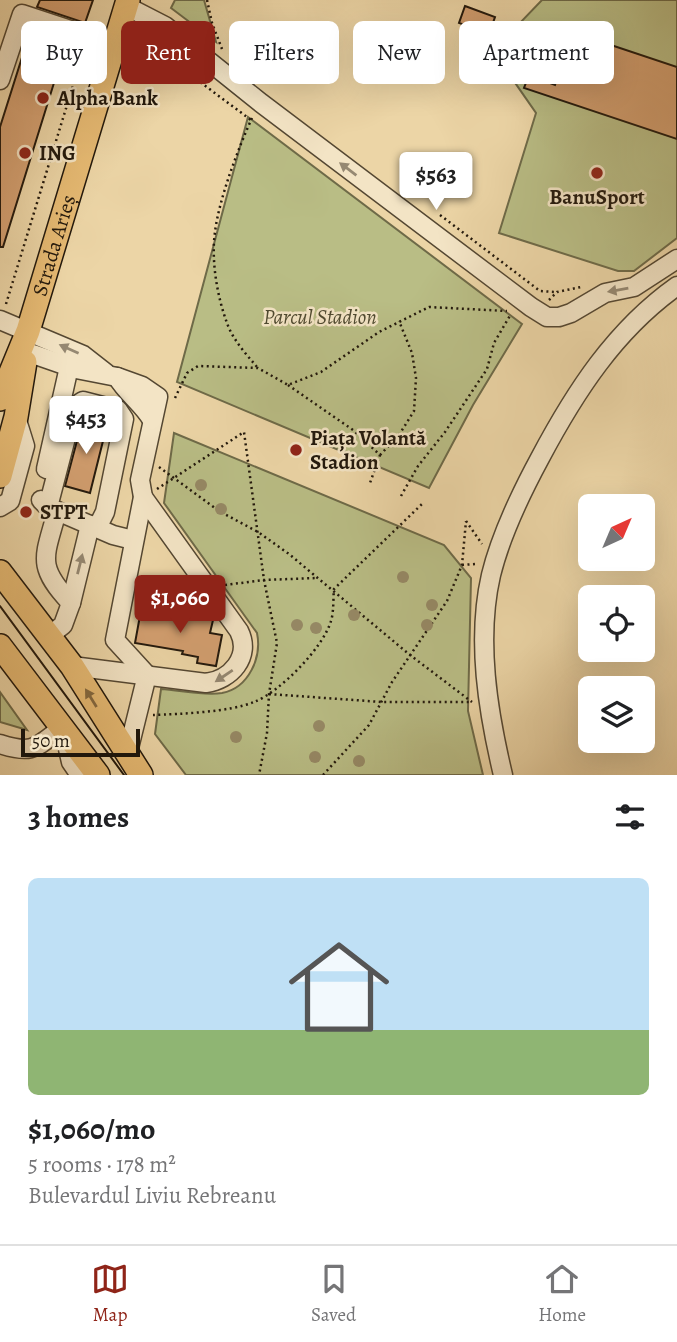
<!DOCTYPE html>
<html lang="en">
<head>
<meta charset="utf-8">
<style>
  :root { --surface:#fff; --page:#f2f2f2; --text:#202124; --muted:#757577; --line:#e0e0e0; --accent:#8f2418 }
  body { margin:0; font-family:Alegreya,serif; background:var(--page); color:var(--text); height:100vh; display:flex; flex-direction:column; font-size:26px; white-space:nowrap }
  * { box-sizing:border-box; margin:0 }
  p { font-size:23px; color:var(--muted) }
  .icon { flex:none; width:38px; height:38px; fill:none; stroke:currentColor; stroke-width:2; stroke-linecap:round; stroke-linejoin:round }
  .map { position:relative; height:775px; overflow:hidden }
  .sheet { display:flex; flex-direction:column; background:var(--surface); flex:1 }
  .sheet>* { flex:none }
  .hud { position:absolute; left:21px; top:21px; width:635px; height:63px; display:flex; gap:14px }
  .needle { width:46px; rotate:44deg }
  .fabs { position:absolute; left:578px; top:494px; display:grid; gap:14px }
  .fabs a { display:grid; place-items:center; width:77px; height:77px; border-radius:10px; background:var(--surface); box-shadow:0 7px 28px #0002; font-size:35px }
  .scale { position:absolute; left:21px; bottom:18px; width:119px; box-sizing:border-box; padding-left:7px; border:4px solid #22180c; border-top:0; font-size:19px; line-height:24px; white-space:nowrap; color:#22180c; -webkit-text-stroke:5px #f3e4c5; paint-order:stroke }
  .price { position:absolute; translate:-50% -60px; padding:0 16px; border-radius:7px; background:#fff; color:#222; font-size:23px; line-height:46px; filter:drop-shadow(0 2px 4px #0008) }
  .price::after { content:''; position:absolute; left:50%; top:42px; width:21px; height:16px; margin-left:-10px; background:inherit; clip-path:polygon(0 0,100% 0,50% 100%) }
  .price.selected { background:var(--accent); color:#fff }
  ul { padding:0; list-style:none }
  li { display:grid; align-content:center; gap:14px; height:371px; padding:0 28px }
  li+li { border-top:2px solid var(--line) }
  li span { display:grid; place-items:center; height:217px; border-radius:10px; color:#555 }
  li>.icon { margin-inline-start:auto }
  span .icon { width:126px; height:126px; fill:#fffc; stroke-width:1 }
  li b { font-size:30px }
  h2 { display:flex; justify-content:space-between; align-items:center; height:84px; padding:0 28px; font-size:30px }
  .chip { padding:0 24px; border-radius:10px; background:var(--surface); box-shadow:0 7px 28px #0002; font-size:24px; line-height:63px }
  .chip.selected { background:var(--accent); color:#fff }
  .menu { display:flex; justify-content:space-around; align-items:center; height:98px; border-top:2px solid var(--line); background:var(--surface); font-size:19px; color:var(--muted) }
  .menu a { display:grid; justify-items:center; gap:4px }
  .menu .selected { color:var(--accent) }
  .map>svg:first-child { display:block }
</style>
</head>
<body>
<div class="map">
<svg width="677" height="775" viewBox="0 0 677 775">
  <rect width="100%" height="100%" fill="#ecd5a6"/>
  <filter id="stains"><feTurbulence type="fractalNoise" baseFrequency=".00286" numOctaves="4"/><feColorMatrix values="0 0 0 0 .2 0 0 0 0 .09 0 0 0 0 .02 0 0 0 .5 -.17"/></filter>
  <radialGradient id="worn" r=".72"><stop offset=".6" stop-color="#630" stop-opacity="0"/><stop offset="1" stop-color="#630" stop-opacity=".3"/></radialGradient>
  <g fill="#b9bd85" stroke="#6e6a48" stroke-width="2">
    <polygon points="175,0 204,0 216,42 171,8"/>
    <polygon points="542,0 677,0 677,238 634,271 618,271 499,233 536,113 493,51"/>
    <polygon points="248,117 522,324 473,405 429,488 177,382"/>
    <path d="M174 433 444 545 471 578 468 711 483 775H186L155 734 161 689C180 690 203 696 222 693 249 688 262 657 257 633L164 503Z"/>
    <polygon points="0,692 27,730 0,722"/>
  </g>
  <g fill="#d39f70" stroke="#22180c" stroke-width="2">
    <polygon points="40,0 93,0 85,23 37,7"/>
    <polygon points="465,6 495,17 489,34 459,23"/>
    <polygon points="31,29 67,41 3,247 0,247 0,127"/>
    <polygon points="572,32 677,67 677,139 524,88 529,75 555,85"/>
    <polygon points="512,44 533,53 525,72 504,62"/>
    <polygon points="83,418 107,425 90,493 65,486"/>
    <polygon points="141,610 213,620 210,633 222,635 216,666 197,663 198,657 182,654 183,651 135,643"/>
  </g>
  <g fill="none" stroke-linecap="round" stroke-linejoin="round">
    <defs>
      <g id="minor">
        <polyline points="126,6 165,26 261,103 531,307 547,317 559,317 571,313 605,293 634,287 677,259"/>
        <polyline points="0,80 22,14 113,44"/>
        <polyline points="0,320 83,355 106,373"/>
        <polyline points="27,352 76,369 117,377 142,386 158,397 140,480 143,497 115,640 147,675 127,756"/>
        <path d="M117 377C127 394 142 403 152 420"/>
        <polyline points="46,469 69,367"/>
        <polyline points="41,500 48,507 113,535 133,540"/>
        <polyline points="0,507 10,501 25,446 16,417"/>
        <polyline points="48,507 74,407 83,401 118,410 124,419 105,512 97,528"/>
        <path d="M57 511C45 557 35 565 71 603"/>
        <polyline points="49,636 63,625 71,603 90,525"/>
        <path d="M72 666 206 683C230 680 252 657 239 631L143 497"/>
        <path d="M0 744C34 755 36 747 63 727L71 762 80 775"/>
        <path d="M503 775C488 712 476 640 491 575 501 534 520 495 540 458 575 392 615 330 677 286"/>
      </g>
      <g id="major">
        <path id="s1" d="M0 399 28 331 128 0"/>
        <polyline points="0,476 16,417 25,362"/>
        <polyline points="0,572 72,666 141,775"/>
        <polyline points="0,646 98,775"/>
      </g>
    </defs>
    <use href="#minor" stroke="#544732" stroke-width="21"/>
    <use href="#major" stroke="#22180c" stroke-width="26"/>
    <g stroke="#22180c" stroke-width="2.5" stroke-dasharray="2 3.5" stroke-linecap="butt">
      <polyline points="207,0 212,23 222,49"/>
      <polyline points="196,79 251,120"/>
      <path d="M252 118C238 149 219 199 215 232 211 260 217 296 227 323 233 340 246 354 257 367"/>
      <polyline points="440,215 540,291 555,292"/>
      <polyline points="549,300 557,292 581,287"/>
      <polyline points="6,304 83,53"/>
      <polyline points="288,385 353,430 380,455 370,483"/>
      <polyline points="175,398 187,373 198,366 258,368 288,385 321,372 379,332 429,307 507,311"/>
      <polyline points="380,455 399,435 414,411 416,378 412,353 399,321"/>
      <polyline points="159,467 219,511 258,532 289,554 410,655 472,702"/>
      <polyline points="157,489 244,432 264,580 277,643 269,694 267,733 259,775"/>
      <polyline points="401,496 418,466 445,432 487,369 494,343 511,314"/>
      <polyline points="466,521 482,544"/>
      <polyline points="462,565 476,564"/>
      <polyline points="225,585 264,580 316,578"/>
      <polyline points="269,694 382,702 472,702"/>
      <path d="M153 715C180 714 230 712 254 702 280 692 323 648 331 621 334 611 333 599 334 589L422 504"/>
      <polyline points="323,775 369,725 392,682 447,601 462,565 466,521"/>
    </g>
    <use href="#minor" stroke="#f3e4c5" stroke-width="18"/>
    <use href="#major" stroke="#e6ba73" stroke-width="23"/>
    <polyline stroke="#22180c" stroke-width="2" points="0,606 124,775"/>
  </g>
  <g fill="#968965">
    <circle cx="201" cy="485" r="6"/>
    <circle cx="221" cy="509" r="6"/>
    <circle cx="403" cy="577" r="6"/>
    <circle cx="432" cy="605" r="6"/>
    <circle cx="354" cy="615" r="6"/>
    <circle cx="297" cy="625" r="6"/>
    <circle cx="427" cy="625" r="6"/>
    <circle cx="316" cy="628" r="6"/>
    <circle cx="319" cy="726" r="6"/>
    <circle cx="236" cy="737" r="6"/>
    <circle cx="315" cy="757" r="6"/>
    <circle cx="359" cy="761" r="6"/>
  </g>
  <defs><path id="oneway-solid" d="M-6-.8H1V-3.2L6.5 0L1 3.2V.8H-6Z" transform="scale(1.75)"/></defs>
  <g fill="#958872">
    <use href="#oneway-solid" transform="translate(348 169) rotate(-143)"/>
    <use href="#oneway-solid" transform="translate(618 290) rotate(170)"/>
    <use href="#oneway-solid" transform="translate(69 349) rotate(-156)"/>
    <use href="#oneway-solid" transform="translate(80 564) rotate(-76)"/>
    <use href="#oneway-solid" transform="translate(224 676) rotate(146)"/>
  </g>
  <use fill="#846940" href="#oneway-solid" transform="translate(91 698) rotate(-122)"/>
  <g fill="#8f2418" stroke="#f3e4c5" stroke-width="2.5">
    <circle cx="43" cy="98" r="7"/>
    <circle cx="25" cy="153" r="7"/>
    <circle cx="597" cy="173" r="7"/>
    <circle cx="296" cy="450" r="7"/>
    <circle cx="26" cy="512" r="7"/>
  </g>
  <g text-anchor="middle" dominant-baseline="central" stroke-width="5" stroke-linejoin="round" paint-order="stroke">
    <g font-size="21" font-weight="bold" fill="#22180c" stroke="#f3e4c5" text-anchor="start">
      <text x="57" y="98">Alpha Bank</text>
      <text x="39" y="153">ING</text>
      <text x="597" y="197" text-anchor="middle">BanuSport</text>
      <text x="310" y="438">Piața Volantă<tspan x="310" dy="24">Stadion</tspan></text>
      <text x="40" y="512">STPT</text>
    </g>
    <g font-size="21" fill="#22180c" stroke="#f3e4c5">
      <text stroke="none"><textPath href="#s1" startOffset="163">Strada Arieș</textPath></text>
    </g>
    <g font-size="21" font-style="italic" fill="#4f4a30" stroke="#f3e4c5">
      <text x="320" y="317">Parcul Stadion</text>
    </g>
  </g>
  <rect width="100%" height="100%" filter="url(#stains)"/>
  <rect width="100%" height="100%" fill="url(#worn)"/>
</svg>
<div class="fabs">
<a><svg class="needle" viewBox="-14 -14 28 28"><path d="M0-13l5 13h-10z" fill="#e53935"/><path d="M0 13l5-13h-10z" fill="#757577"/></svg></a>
<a><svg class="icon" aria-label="locate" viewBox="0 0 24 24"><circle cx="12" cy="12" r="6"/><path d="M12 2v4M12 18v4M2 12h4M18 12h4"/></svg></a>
<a><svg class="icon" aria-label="layers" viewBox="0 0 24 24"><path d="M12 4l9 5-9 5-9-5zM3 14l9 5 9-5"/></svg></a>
</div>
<div class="scale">50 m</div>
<b class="price" style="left:436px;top:212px">$563</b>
<b class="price" style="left:86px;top:456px">$453</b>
<b class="price selected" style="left:180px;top:635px">$1,060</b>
<div class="hud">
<a class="chip">Buy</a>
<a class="chip selected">Rent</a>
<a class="chip">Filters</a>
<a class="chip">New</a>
<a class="chip">Apartment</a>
</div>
</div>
<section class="sheet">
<h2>3 homes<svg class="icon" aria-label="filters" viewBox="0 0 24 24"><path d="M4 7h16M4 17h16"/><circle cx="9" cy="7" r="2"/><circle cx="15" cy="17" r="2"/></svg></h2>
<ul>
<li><span style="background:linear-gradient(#bfe0f5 70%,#8fb573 0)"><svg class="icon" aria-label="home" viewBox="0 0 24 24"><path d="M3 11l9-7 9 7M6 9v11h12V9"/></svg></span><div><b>$1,060/mo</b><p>5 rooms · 178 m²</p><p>Bulevardul Liviu Rebreanu</p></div></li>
</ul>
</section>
<nav class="menu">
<a class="selected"><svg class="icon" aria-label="map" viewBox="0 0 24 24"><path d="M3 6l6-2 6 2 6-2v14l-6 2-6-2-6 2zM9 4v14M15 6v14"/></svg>Map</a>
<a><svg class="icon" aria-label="saved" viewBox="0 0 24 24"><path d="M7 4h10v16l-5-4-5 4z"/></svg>Saved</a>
<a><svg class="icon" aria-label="home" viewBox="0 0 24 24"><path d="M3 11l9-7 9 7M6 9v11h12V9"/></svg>Home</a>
</nav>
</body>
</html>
